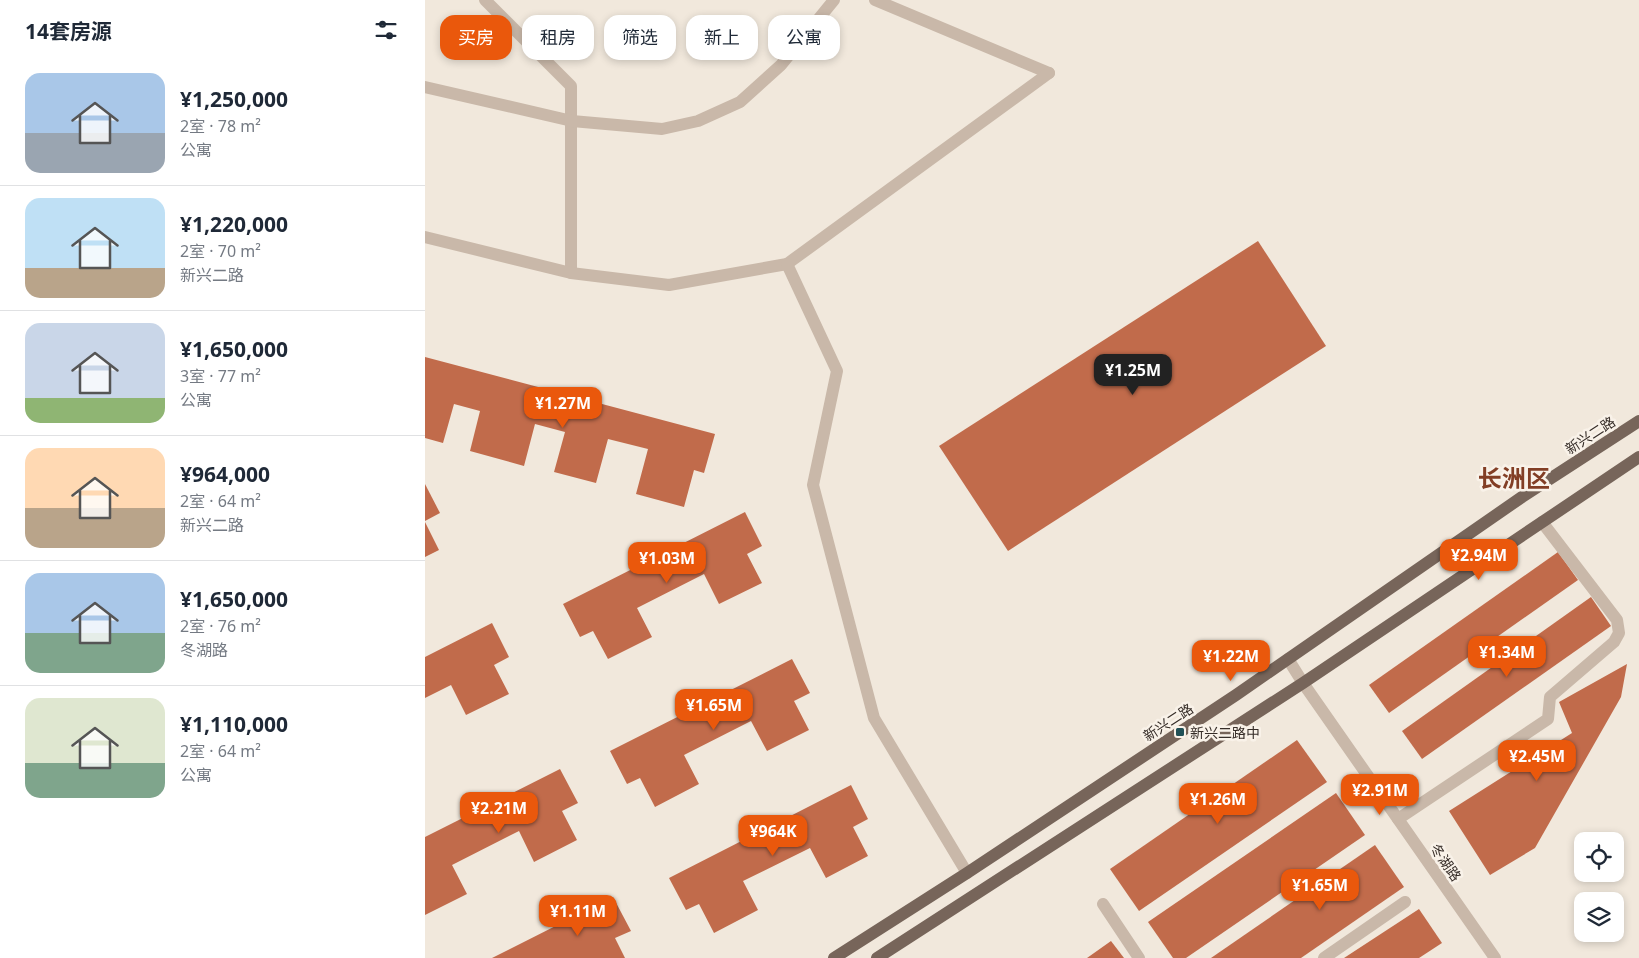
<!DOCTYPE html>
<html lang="zh">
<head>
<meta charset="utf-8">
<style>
  :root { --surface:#fff; --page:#f2f2f3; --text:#1f2937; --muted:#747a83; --line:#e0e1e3; --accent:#ea580c }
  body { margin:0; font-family:"Noto Sans","Noto Sans SC",sans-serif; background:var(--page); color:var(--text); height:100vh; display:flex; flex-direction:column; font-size:19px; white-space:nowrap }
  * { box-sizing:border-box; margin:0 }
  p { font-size:16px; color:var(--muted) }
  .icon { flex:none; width:28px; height:28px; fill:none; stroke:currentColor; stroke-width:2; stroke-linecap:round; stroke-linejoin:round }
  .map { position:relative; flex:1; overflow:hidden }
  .sheet { display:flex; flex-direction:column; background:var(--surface); width:425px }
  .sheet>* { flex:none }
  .top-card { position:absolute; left:15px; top:15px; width:475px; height:45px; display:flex; gap:10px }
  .tools { position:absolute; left:1149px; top:832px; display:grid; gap:10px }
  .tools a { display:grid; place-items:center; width:50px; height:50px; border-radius:10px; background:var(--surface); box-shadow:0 2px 8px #0003; font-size:25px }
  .price { position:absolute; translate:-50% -42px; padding:0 11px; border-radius:10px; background:var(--accent); color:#fff; font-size:16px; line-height:32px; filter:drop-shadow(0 1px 2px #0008) }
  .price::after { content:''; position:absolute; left:50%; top:30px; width:15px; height:11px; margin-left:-8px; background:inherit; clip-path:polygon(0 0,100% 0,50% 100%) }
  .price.selected { background:#222; color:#fff }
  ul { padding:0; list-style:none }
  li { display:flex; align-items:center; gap:15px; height:125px; padding:0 25px }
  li+li { border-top:1px solid var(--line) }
  li span { display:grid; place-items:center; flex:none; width:140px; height:100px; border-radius:15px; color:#555 }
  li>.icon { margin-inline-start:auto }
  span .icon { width:60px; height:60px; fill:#fffc; stroke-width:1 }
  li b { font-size:21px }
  h2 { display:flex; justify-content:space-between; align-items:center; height:60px; padding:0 25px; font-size:21px }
  .chip { padding:0 18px; border-radius:15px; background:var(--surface); box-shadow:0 2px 8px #0003; font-size:18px; line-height:45px }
  .chip.selected { background:var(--accent); color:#fff }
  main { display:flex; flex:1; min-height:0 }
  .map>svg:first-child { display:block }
</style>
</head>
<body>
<main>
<section class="sheet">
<h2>14套房源<svg class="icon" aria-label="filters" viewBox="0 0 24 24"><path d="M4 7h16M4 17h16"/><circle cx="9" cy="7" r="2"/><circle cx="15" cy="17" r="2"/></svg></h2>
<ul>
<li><span style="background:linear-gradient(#a9c7e8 60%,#9aa5b1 0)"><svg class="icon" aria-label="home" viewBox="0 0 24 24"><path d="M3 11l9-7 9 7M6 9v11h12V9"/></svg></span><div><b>¥1,250,000</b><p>2室 · 78 m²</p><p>公寓</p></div></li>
<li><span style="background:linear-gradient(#bfe0f5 70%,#b9a48a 0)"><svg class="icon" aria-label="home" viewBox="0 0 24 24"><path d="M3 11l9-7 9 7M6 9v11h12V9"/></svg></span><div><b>¥1,220,000</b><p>2室 · 70 m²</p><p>新兴二路</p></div></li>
<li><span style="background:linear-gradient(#c9d6e8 75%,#8fb573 0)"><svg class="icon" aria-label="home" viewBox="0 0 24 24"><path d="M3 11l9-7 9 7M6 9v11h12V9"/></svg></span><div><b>¥1,650,000</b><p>3室 · 77 m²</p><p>公寓</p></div></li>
<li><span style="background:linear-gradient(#ffd9b3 60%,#b9a48a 0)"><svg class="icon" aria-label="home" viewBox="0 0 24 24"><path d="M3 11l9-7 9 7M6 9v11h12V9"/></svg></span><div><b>¥964,000</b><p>2室 · 64 m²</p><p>新兴二路</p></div></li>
<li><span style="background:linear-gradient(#a9c7e8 60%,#7fa58c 0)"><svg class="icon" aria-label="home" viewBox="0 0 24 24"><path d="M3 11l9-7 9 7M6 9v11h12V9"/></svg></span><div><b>¥1,650,000</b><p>2室 · 76 m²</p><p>冬湖路</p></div></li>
<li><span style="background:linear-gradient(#dfe7d0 65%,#7fa58c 0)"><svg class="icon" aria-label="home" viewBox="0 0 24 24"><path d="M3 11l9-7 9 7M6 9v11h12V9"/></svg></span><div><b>¥1,110,000</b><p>2室 · 64 m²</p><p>公寓</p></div></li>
</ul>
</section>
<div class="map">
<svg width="1214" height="958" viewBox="0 0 1214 958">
  <rect width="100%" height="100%" fill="#f1e8dc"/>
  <g fill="#c16b4b">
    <polygon points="833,241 901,346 583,551 514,446"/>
    <polygon points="0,357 290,434 279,473 269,470 259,507 211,494 223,449 183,439 171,483 129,472 140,432 110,424 99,466 45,451 55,411 29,404 18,443 0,438"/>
    <polygon points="0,484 15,513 0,521"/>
    <polygon points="320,512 337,546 322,554 337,583 294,604 279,574 212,608 227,637 183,659 168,631 155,637 138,604"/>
    <polygon points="0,522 14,550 0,557"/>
    <polygon points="1133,552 1153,580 964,713 944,685"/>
    <polygon points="1166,597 1186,626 997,759 977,731"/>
    <polygon points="67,623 84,657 69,665 84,694 41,715 26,685 0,698 0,657"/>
    <polygon points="367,659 385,693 369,701 384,730 342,751 326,721 259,755 274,784 230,807 215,778 202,784 185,751"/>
    <polygon points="1202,664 1196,697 1110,848 1065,875 1024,811 1147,733 1134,702"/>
    <polygon points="872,740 902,782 714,911 685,869"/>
    <polygon points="135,769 153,803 137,811 152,840 109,862 94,831 27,865 42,894 0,915 0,837"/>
    <polygon points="426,785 443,819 428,827 443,856 401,878 385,848 318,881 333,910 289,933 274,904 261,910 244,878"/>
    <polygon points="911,793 940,835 761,958 748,958 723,922"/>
    <polygon points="950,845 979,887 876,958 786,958"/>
    <polygon points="188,897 206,931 190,938 200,958 67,958"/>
    <polygon points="994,909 1017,943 994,958 919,958"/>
    <polygon points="686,941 699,958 662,958"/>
  </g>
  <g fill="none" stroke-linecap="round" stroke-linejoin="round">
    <g stroke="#c9b8a9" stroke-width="12">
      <polyline points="60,0 146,86 146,273"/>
      <polyline points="450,0 624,73"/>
      <polyline points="0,87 147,121 237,129 273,121 315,102 356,65 409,0"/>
      <polyline points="0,237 146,273 244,285 362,264 624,73"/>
      <polyline points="362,264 412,371 388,485 449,718 542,873"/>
      <polyline points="863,659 878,683 1070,958"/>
      <polyline points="973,819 1123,719 1125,697 1189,642 1194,633 1192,620 1117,522"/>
      <polyline points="678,904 714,958"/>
      <polyline points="899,958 980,902"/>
    </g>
    <g stroke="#77655a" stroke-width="12">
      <polyline points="409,958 542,873 811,695 1097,497 1214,421"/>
      <polyline points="452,958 878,683 1214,457"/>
    </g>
  </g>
  <rect fill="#205056" stroke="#f9f2e9" stroke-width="2" x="750" y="727" width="10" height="10" rx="2.5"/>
  <g text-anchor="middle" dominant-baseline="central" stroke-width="5" stroke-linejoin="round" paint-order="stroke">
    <g font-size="14" fill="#362d28" stroke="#f9f2e9">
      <text transform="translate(1165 435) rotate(-33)">新兴二路</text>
      <text transform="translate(743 722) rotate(-33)">新兴二路</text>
      <text transform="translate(1021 862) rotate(55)">冬湖路</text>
    </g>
    <g font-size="14" fill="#362d28" stroke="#f9f2e9" text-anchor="start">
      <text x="765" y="732">新兴二路中</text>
    </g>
    <g font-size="24" font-weight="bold" fill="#823e25" stroke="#f9f2e9">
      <text x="1089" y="477">长洲区</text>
    </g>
  </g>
</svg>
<div class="tools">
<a><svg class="icon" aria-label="locate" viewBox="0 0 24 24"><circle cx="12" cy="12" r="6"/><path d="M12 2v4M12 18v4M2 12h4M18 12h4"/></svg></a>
<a><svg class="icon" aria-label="layers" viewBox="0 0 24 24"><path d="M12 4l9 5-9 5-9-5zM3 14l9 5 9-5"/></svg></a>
</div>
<b class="price selected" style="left:708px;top:396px">¥1.25M</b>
<b class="price" style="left:138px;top:429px">¥1.27M</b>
<b class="price" style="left:1054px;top:581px">¥2.94M</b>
<b class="price" style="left:242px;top:584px">¥1.03M</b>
<b class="price" style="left:1082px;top:678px">¥1.34M</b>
<b class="price" style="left:806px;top:682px">¥1.22M</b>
<b class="price" style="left:289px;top:731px">¥1.65M</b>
<b class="price" style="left:1112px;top:782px">¥2.45M</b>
<b class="price" style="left:955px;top:816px">¥2.91M</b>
<b class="price" style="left:793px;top:825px">¥1.26M</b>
<b class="price" style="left:74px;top:834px">¥2.21M</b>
<b class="price" style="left:348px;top:857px">¥964K</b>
<b class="price" style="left:895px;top:911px">¥1.65M</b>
<b class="price" style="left:153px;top:937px">¥1.11M</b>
<div class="top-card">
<a class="chip selected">买房</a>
<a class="chip">租房</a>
<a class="chip">筛选</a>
<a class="chip">新上</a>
<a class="chip">公寓</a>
</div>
</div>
</main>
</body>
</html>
